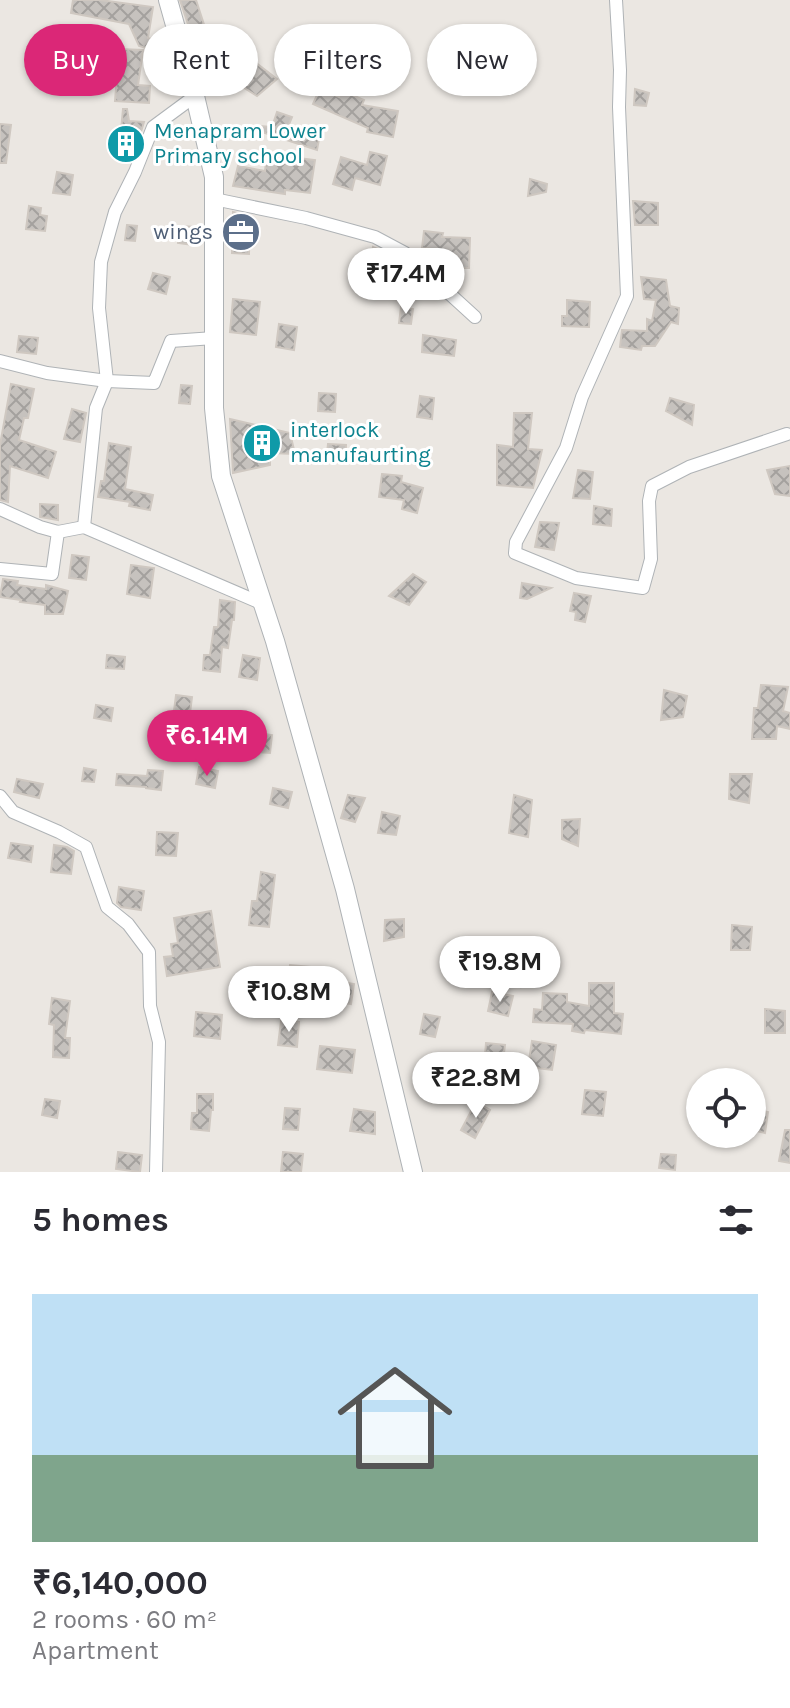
<!DOCTYPE html>
<html lang="en">
<head>
<meta charset="utf-8">
<style>
  :root { --surface:#fff; --page:#f2f2f3; --text:#2b2b33; --muted:#7c7c81; --accent:#db2777 }
  body { margin:0; font-family:Karla,sans-serif; background:var(--page); color:var(--text); height:100vh; display:flex; flex-direction:column; font-size:30px; white-space:nowrap }
  * { box-sizing:border-box; margin:0 }
  p { font-size:26px; color:var(--muted) }
  .icon { flex:none; width:44px; height:44px; fill:none; stroke:currentColor; stroke-width:2; stroke-linecap:round; stroke-linejoin:round }
  .map { position:relative; height:1172px; overflow:hidden }
  .details { display:flex; flex-direction:column; background:var(--surface); flex:1 }
  .details>* { flex:none }
  .banner { position:absolute; left:24px; top:24px; width:742px; height:72px; display:flex; gap:16px }
  .controls { position:absolute; left:686px; top:1068px; display:grid; gap:16px }
  .controls a { display:grid; place-items:center; width:80px; height:80px; border-radius:50%; background:var(--surface); box-shadow:0 2px 6px #0004; font-size:40px }
  .price { position:absolute; translate:-50% -68px; padding:0 18px; border-radius:28px; background:#fff; color:#222; font-size:26px; line-height:52px; filter:drop-shadow(0 2px 4px #0008) }
  .price::after { content:''; position:absolute; left:50%; top:48px; width:24px; height:18px; margin-left:-12px; background:inherit; clip-path:polygon(0 0,100% 0,50% 100%) }
  .price.on { background:var(--accent); color:#fff }
  ul { padding:0; list-style:none }
  li { display:grid; align-content:center; gap:16px; height:424px; padding:0 32px }
  li span { display:grid; place-items:center; height:248px; border-radius:0px; color:#555 }
  li>.icon { margin-inline-start:auto }
  span .icon { width:144px; height:144px; fill:#fffc; stroke-width:1 }
  li b { font-size:34px }
  h2 { display:flex; justify-content:space-between; align-items:center; height:96px; padding:0 32px; font-size:34px }
  .chip { padding:0 28px; border-radius:36px; background:var(--surface); box-shadow:0 2px 6px #0004; font-size:28px; line-height:72px }
  .chip.on { background:var(--accent); color:#fff }
  .map>svg:first-child { display:block }
</style>
</head>
<body>
<div class="map">
<svg width="790" height="1172" viewBox="0 0 790 1172">
  <defs>
    <pattern id="building-cross-hatch" width="8" height="8" patternUnits="userSpaceOnUse" patternTransform="scale(2)"><rect width="8" height="8" fill="#c6c2be"/><path d="M0 0l8 8M0 8l8-8" fill="none" stroke="#a4a19e"/></pattern>
  </defs>
  <rect width="100%" height="100%" fill="#ebe7e2"/>
  <g fill="url(#building-cross-hatch)" stroke="#cfc8c1" stroke-width="2">
    <polygon points="73,0 100,0 153,7 148,38 168,45 171,55 139,46 129,24 71,13"/>
    <polygon points="180,0 196,0 213,52 247,56 277,79 257,96 225,76 205,76"/>
    <polygon points="119,49 143,50 138,85 150,86 149,103 115,101"/>
    <rect x="76" y="67" width="15" height="23"/>
    <polygon points="320,88 339,97 341,90 364,100 362,105 398,111 393,137 367,132 368,128 313,104"/>
    <polygon points="635,89 649,93 646,106 634,105"/>
    <polygon points="123,109 127,109 129,121 144,122 140,135 130,135 133,153 131,158 119,152"/>
    <polygon points="277,112 292,117 287,129 305,132 304,135 319,139 317,150 259,131 260,126 272,127"/>
    <polygon points="0,124 11,125 6,163 0,163"/>
    <polygon points="370,152 387,156 380,185 355,178 352,190 333,184 341,157 367,165"/>
    <polygon points="267,154 315,160 310,193 285,190 285,194 233,186 238,166 265,171"/>
    <polygon points="57,172 73,175 70,195 53,193"/>
    <polygon points="530,179 547,184 546,192 528,196"/>
    <polygon points="633,201 658,203 658,225 635,225"/>
    <polygon points="29,206 41,208 40,215 47,216 45,231 26,229"/>
    <polygon points="233,212 250,216 249,254 232,253"/>
    <polygon points="127,225 137,226 135,241 125,240"/>
    <polygon points="180,226 195,227 194,245 178,243"/>
    <polygon points="424,231 443,233 442,237 470,238 469,268 449,268 449,251 422,248"/>
    <polygon points="373,247 392,256 388,285 369,283"/>
    <polygon points="153,273 170,277 166,294 148,289"/>
    <polygon points="641,277 666,280 670,306 679,308 678,324 671,322 655,346 642,346 641,350 620,347 622,330 647,331 647,319 652,321 656,300 644,299"/>
    <polygon points="233,299 260,302 256,335 230,332"/>
    <polygon points="567,300 590,302 589,327 562,326 562,316 567,316"/>
    <polygon points="401,307 413,309 411,324 399,323"/>
    <polygon points="279,324 297,327 294,350 276,347"/>
    <polygon points="423,335 456,340 454,356 422,352"/>
    <polygon points="19,336 38,338 36,354 17,352"/>
    <polygon points="11,384 34,389 28,418 24,418 19,440 56,452 48,478 10,466 8,502 0,500 0,445"/>
    <polygon points="181,385 192,386 190,404 179,403"/>
    <polygon points="319,393 336,394 335,412 318,411"/>
    <polygon points="420,396 434,398 432,419 417,417"/>
    <polygon points="670,398 694,405 692,425 666,411"/>
    <polygon points="72,409 86,413 80,442 64,439"/>
    <polygon points="514,413 532,413 528,449 542,450 533,488 497,485 497,445 513,447"/>
    <polygon points="230,419 290,433 295,454 270,453 270,465 233,473"/>
    <polygon points="109,443 131,447 125,489 153,495 150,510 129,506 130,502 98,497 101,481 104,481"/>
    <polygon points="328,444 346,445 345,463 326,462"/>
    <polygon points="790,466 790,496 775,494 767,470"/>
    <polygon points="578,470 593,472 590,499 573,498"/>
    <polygon points="382,474 402,476 401,482 423,488 417,513 402,509 404,500 379,497"/>
    <polygon points="40,504 58,505 58,520 40,517"/>
    <polygon points="594,506 612,509 611,526 593,524"/>
    <polygon points="540,522 559,523 554,550 535,547"/>
    <polygon points="72,555 89,557 86,580 69,578"/>
    <polygon points="131,565 154,568 150,598 127,594"/>
    <polygon points="413,574 426,582 409,605 389,596"/>
    <polygon points="3,579 18,581 17,585 46,589 46,585 68,591 63,614 45,614 45,605 20,602 21,600 0,597"/>
    <polygon points="522,583 551,588 527,599 520,598"/>
    <polygon points="574,593 591,596 585,622 575,620 576,612 570,611"/>
    <polygon points="220,600 235,602 234,620 232,620 228,648 222,647 220,672 203,670 204,655 210,655 214,627 218,627"/>
    <polygon points="107,655 125,657 124,669 106,668"/>
    <polygon points="243,655 260,658 257,680 239,677"/>
    <polygon points="761,685 788,687 783,711 790,713 790,729 777,726 776,739 752,739 754,708 758,708"/>
    <polygon points="664,690 687,696 683,717 661,720"/>
    <polygon points="176,695 192,697 190,713 174,711"/>
    <polygon points="96,705 113,708 111,721 94,718"/>
    <polygon points="258,733 272,735 270,753 257,752"/>
    <polygon points="199,767 218,771 215,788 196,784"/>
    <polygon points="84,768 96,770 94,782 82,781"/>
    <polygon points="148,770 163,771 161,790 146,788 146,787 116,785 117,774 147,776"/>
    <polygon points="730,774 752,774 749,803 729,799"/>
    <polygon points="17,779 43,784 39,798 14,792"/>
    <polygon points="273,788 292,792 288,808 270,804"/>
    <polygon points="348,795 365,798 355,822 341,818"/>
    <polygon points="514,795 532,800 528,837 509,833"/>
    <polygon points="382,812 400,816 396,835 378,833"/>
    <polygon points="580,819 578,846 562,839 562,820"/>
    <polygon points="157,832 178,833 176,856 156,855"/>
    <polygon points="11,843 33,846 31,862 8,858"/>
    <polygon points="54,845 67,847 74,851 71,874 51,872"/>
    <polygon points="261,872 275,875 269,927 249,925 252,901 257,901"/>
    <polygon points="119,887 144,891 141,910 121,907 117,903"/>
    <polygon points="211,911 220,967 167,976 164,957 173,956 171,944 178,943 174,918"/>
    <polygon points="404,919 404,937 384,941 385,920"/>
    <polygon points="732,925 752,927 750,950 731,950"/>
    <polygon points="535,956 545,968 521,987 511,974"/>
    <polygon points="290,965 310,967 307,988 288,986"/>
    <polygon points="331,980 354,984 351,1004 328,1000"/>
    <polygon points="589,983 614,983 614,1013 623,1014 621,1034 585,1030 584,1033 572,1031 573,1024 533,1022 534,1009 542,1010 543,993 567,994 567,1002 589,1006"/>
    <polygon points="492,992 513,996 508,1016 488,1011"/>
    <polygon points="52,998 70,1001 65,1038 70,1038 69,1058 53,1057 54,1025 49,1024"/>
    <polygon points="765,1009 785,1011 785,1033 765,1033"/>
    <polygon points="196,1012 222,1015 220,1039 194,1036"/>
    <polygon points="424,1014 440,1017 435,1037 420,1034"/>
    <polygon points="281,1021 299,1022 297,1047 278,1045"/>
    <polygon points="532,1041 556,1045 552,1070 528,1067"/>
    <polygon points="486,1043 505,1045 502,1069 484,1067"/>
    <polygon points="320,1046 355,1050 352,1073 317,1069"/>
    <polygon points="585,1090 606,1092 603,1116 582,1114"/>
    <polygon points="197,1094 213,1094 213,1110 211,1110 209,1131 191,1129 192,1113 197,1113"/>
    <polygon points="45,1099 60,1101 57,1118 42,1115"/>
    <polygon points="476,1102 490,1110 475,1138 461,1130"/>
    <polygon points="285,1108 300,1109 298,1130 283,1129"/>
    <polygon points="354,1109 375,1112 375,1134 350,1131"/>
    <polygon points="752,1109 768,1112 765,1133 752,1130"/>
    <polygon points="785,1130 790,1130 790,1163 779,1161"/>
    <polygon points="118,1152 142,1155 140,1172 116,1169"/>
    <polygon points="283,1152 303,1154 301,1172 281,1172"/>
    <polygon points="661,1154 676,1155 675,1170 659,1168"/>
  </g>
  <g fill="none" stroke-linecap="round" stroke-linejoin="round">
    <defs>
      <g id="street">
        <polyline points="616,0 620,70 619,107 627,296 582,397 566,448 516,542 515,553 576,578 643,588 651,559 649,501 652,486 689,467 787,434"/>
        <polyline points="214,199 306,218 375,237 405,253 475,317"/>
        <polyline points="0,361 47,373 107,381 154,383 171,341 214,338"/>
        <polyline points="0,509 40,527 58,532 84,527 263,604"/>
        <polyline points="84,527 96,408 107,381 99,308 101,262 115,212 135,172 153,127 195,96"/>
        <polyline points="0,569 52,574 58,532"/>
        <polyline points="0,796 13,812 59,832 86,847 107,907 128,924 149,952 150,1006 159,1042 156,1172"/>
      </g>
      <polyline id="secondary" points="168,0 195,96 214,177 214,408 221,476 275,641 345,889 413,1172"/>
    </defs>
    <use href="#street" stroke="#afb3b6" stroke-width="14"/>
    <use href="#secondary" stroke="#aeb2b5" stroke-width="20"/>
    <use href="#street" stroke="#fff" stroke-width="12"/>
    <use href="#secondary" stroke="#fff" stroke-width="18"/>
  </g>
  <defs>
    <symbol id="building-disc" viewBox="-11 -11 22 22"><circle r="9.5" fill="#0f9aa8" stroke="#fff"/><path d="M-4-6H4V6H1V3H-1V6H-4ZM-2.5-4.3h1.7v1.8h-1.7ZM.8-4.3h1.7v1.8H.8ZM-2.5-1h1.7V.8h-1.7ZM.8-1h1.7V.8H.8Z" fill="#fff"/></symbol>
    <symbol id="office-disc" viewBox="-11 -11 22 22"><circle r="9.5" fill="#5c6f8a" stroke="#fff"/><path d="M-6-3h4V-5.5h4V-3h4V5H-6ZM-1-4.5V-3h2v-1.5ZM-6 0V1H6V0Z" fill="#fff"/></symbol>
  </defs>
  <g fill-rule="evenodd">
    <use href="#building-disc" x="104" y="122" width="44" height="44"/>
    <use href="#office-disc" x="219" y="210" width="44" height="44"/>
    <use href="#building-disc" x="240" y="421" width="44" height="44"/>
  </g>
  <g text-anchor="middle" dominant-baseline="central" stroke-width="6" stroke-linejoin="round" paint-order="stroke">
    <g font-size="22" fill="#0d838f" stroke="#fff" text-anchor="start">
      <text x="154" y="131">Menapram Lower<tspan x="154" dy="25">Primary school</tspan></text>
      <text x="290" y="430">interlock<tspan x="290" dy="25">manufaurting</tspan></text>
    </g>
    <g font-size="22" fill="#4e5e75" stroke="#fff" text-anchor="end">
      <text x="213" y="232">wings</text>
    </g>
  </g>
</svg>
<div class="controls">
<a><svg class="icon" aria-label="locate" viewBox="0 0 24 24"><circle cx="12" cy="12" r="6"/><path d="M12 2v4M12 18v4M2 12h4M18 12h4"/></svg></a>
</div>
<b class="price" style="left:406px;top:316px">₹17.4M</b>
<b class="price on" style="left:207px;top:778px">₹6.14M</b>
<b class="price" style="left:500px;top:1004px">₹19.8M</b>
<b class="price" style="left:289px;top:1034px">₹10.8M</b>
<b class="price" style="left:476px;top:1120px">₹22.8M</b>
<div class="banner">
<a class="chip on">Buy</a>
<a class="chip">Rent</a>
<a class="chip">Filters</a>
<a class="chip">New</a>
</div>
</div>
<section class="details">
<h2>5 homes<svg class="icon" aria-label="filters" viewBox="0 0 24 24"><path d="M4 7h16M4 17h16"/><circle cx="9" cy="7" r="2"/><circle cx="15" cy="17" r="2"/></svg></h2>
<ul>
<li><span style="background:linear-gradient(#bfe0f5 65%,#7fa58c 0)"><svg class="icon" aria-label="home" viewBox="0 0 24 24"><path d="M3 11l9-7 9 7M6 9v11h12V9"/></svg></span><div><b>₹6,140,000</b><p>2 rooms · 60 m²</p><p>Apartment</p></div></li>
</ul>
</section>
</body>
</html>
